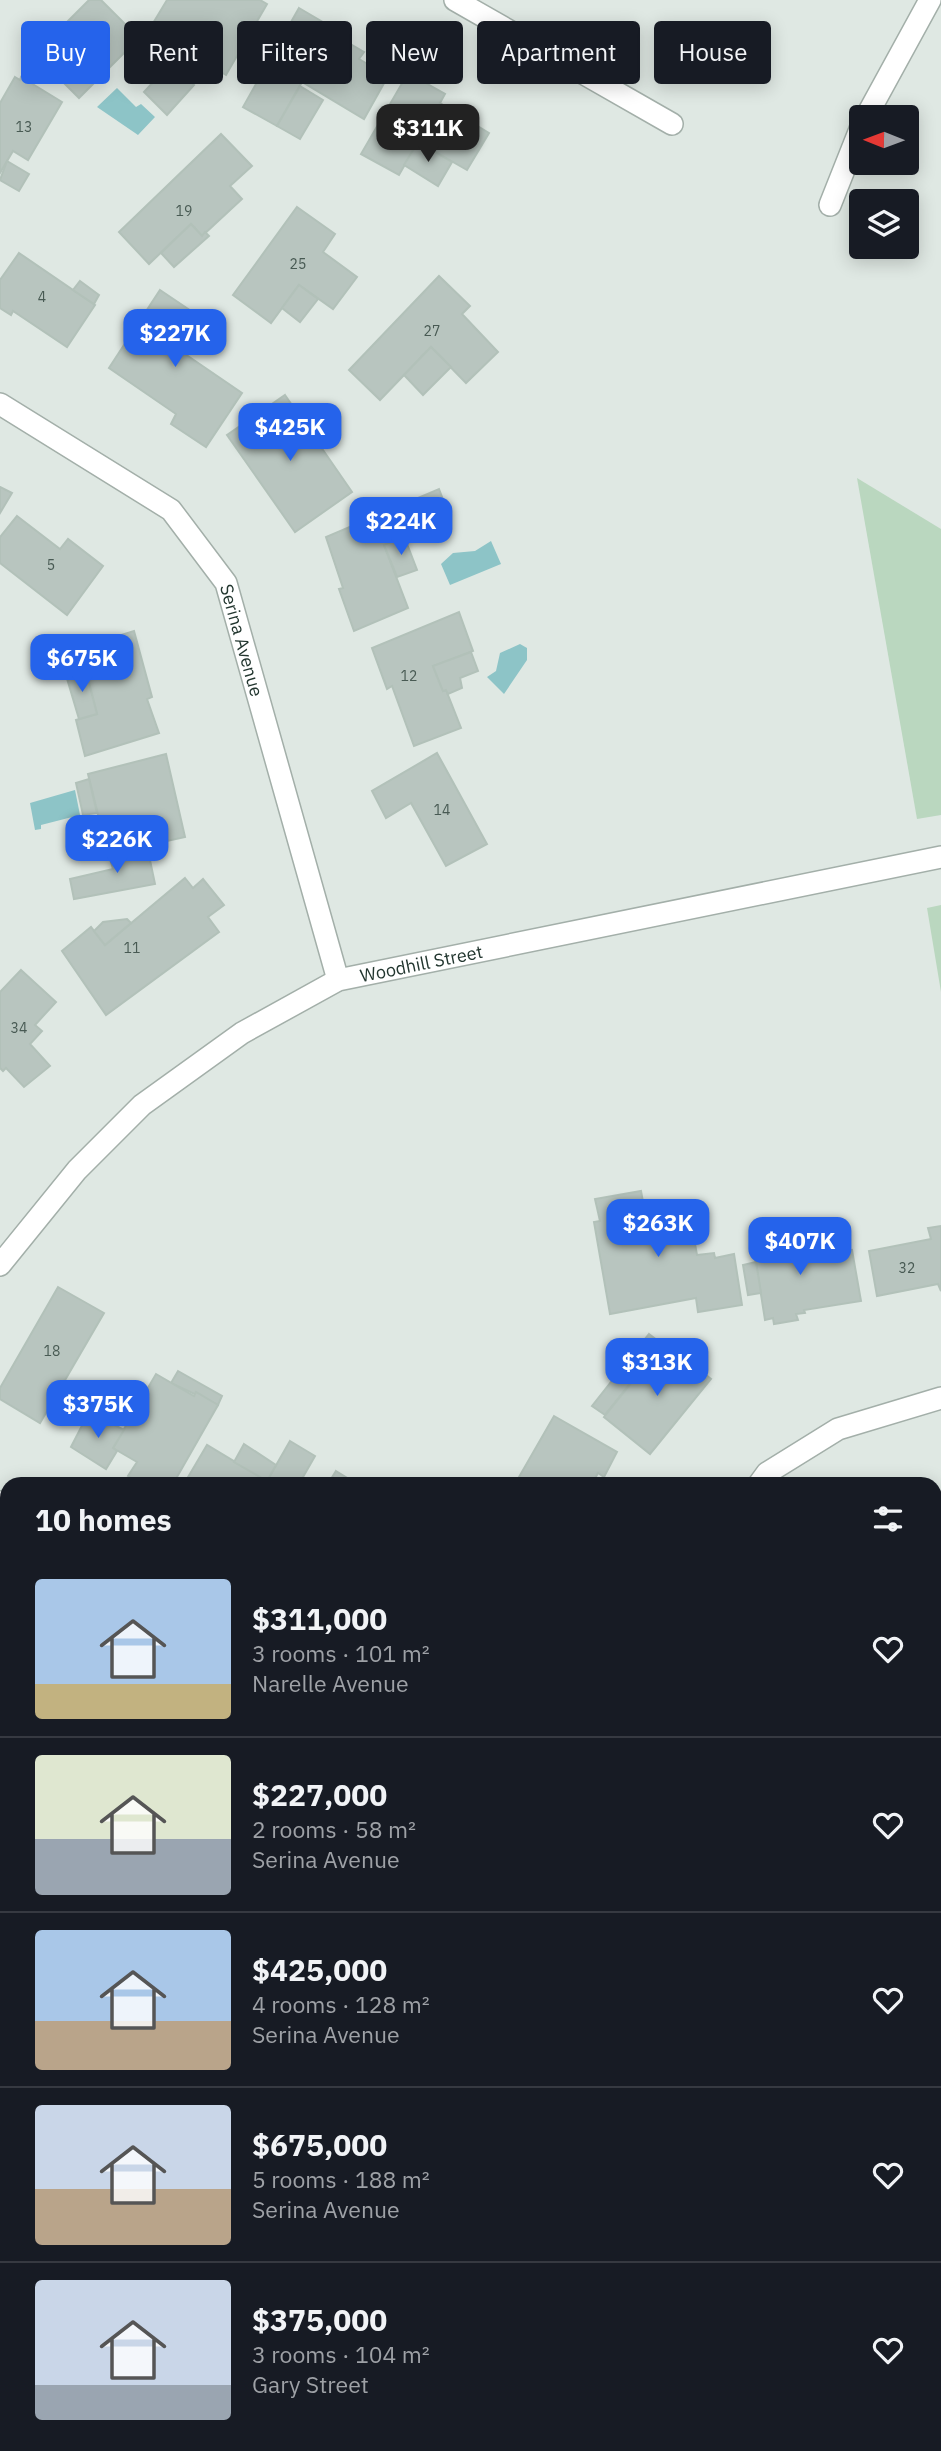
<!DOCTYPE html>
<html lang="en">
<head>
<meta charset="utf-8">
<style>
  :root { --surface:#171b24; --page:#242831; --text:#f1f3f6; --muted:#9ea1a6; --line:#363941; --accent:#2563eb }
  body { margin:0; font-family:"IBM Plex Sans",sans-serif; background:var(--page); color:var(--text); height:100vh; display:flex; flex-direction:column; font-size:26px; white-space:nowrap }
  * { box-sizing:border-box; margin:0 }
  p { font-size:23px; color:var(--muted) }
  .icon { flex:none; width:38px; height:38px; fill:none; stroke:currentColor; stroke-width:2; stroke-linecap:round; stroke-linejoin:round }
  .map { position:relative; flex:1; overflow:hidden }
  .details { position:absolute; left:0px; top:1477px; width:942px; height:975px; display:flex; flex-direction:column; background:var(--surface); border-radius:21px 21px 0 0; box-shadow:0 4px 18px #0003 }
  .details>* { flex:none }
  .guide { position:absolute; left:21px; top:21px; width:900px; height:63px; display:flex; gap:14px }
  .needle { width:46px; rotate:271deg }
  .tools { position:absolute; left:849px; top:105px; display:grid; gap:14px }
  .tools a { display:grid; place-items:center; width:70px; height:70px; border-radius:7px; background:var(--surface); box-shadow:0 4px 18px #0003; font-size:35px }
  .price { position:absolute; translate:-50% -60px; padding:0 16px; border-radius:14px; background:var(--accent); color:#fff; font-size:23px; line-height:46px; filter:drop-shadow(0 2px 4px #0008) }
  .price::after { content:''; position:absolute; left:50%; top:42px; width:21px; height:16px; margin-left:-10px; background:inherit; clip-path:polygon(0 0,100% 0,50% 100%) }
  .price.on { background:#222; color:#fff }
  ul { padding:0; list-style:none }
  li { display:flex; align-items:center; gap:21px; height:175px; padding:0 35px }
  li+li { border-top:2px solid var(--line) }
  li span { display:grid; place-items:center; flex:none; width:196px; height:140px; border-radius:7px; color:#555 }
  li>.icon { margin-inline-start:auto }
  span .icon { width:84px; height:84px; fill:#fffc; stroke-width:1 }
  li b { font-size:30px }
  h2 { display:flex; justify-content:space-between; align-items:center; height:84px; padding:0 35px; font-size:30px }
  .tag { padding:0 24px; border-radius:7px; background:var(--surface); box-shadow:0 4px 18px #0003; font-size:24px; line-height:63px }
  .tag.on { background:var(--accent); color:#fff }
  .map>svg:first-child { display:block }
</style>
</head>
<body>
<div class="map">
<svg width="941" height="2451" viewBox="0 0 941 2451">
  <rect width="100%" height="100%" fill="#dfe8e3"/>
  <g fill="#bad7bf">
    <polygon points="857,478 941,529 941,815 917,819"/>
    <polygon points="941,905 941,992 927,908"/>
    <polygon points="940,1670 941,1671 941,1964 934,1961 934,1678"/>
  </g>
  <g fill="#8dc4c7">
    <polygon points="117,88 136,107 141,104 155,117 138,135 97,107"/>
    <polygon points="491,541 501,564 450,585 441,564 453,553 475,551"/>
    <polygon points="520,644 527,648 527,660 504,694 487,677 496,671 500,653"/>
    <polygon points="75,790 80,815 41,825 41,829 35,830 30,803"/>
  </g>
  <g fill="#b8c5bf" stroke="#b2c1b9" stroke-width="2">
    <polygon points="89,0 101,0 139,38 79,98 35,54"/>
    <polygon points="167,0 260,0 267,4 226,75 149,30"/>
    <polygon points="299,8 333,28 330,32 364,52 359,59 388,76 364,119 302,82 277,126 243,107"/>
    <polygon points="171,63 194,85 167,115 144,92"/>
    <polygon points="408,73 445,94 440,103 489,133 467,170 418,142 399,175 361,154"/>
    <polygon points="15,77 20,80 21,77 62,102 28,160 13,151 0,173 0,103"/>
    <polygon points="300,86 323,100 300,139 277,126"/>
    <polygon points="221,134 252,166 230,186 242,199 202,236 191,224 149,264 119,232"/>
    <polygon points="418,142 452,162 438,186 404,165"/>
    <polygon points="7,161 29,174 19,191 0,180"/>
    <polygon points="297,207 335,234 323,252 357,277 333,309 299,285 271,323 233,295"/>
    <polygon points="191,224 202,236 205,232 209,236 174,267 161,253"/>
    <polygon points="19,253 95,305 67,347 13,311 11,315 0,308 0,280"/>
    <polygon points="439,276 470,306 462,314 498,352 466,383 431,347 380,400 349,370"/>
    <polygon points="80,281 99,295 94,304 73,290"/>
    <polygon points="299,285 318,299 300,322 282,308"/>
    <polygon points="160,290 206,321 185,354 242,393 206,447 171,424 176,414 109,368"/>
    <polygon points="431,347 451,367 423,395 404,375"/>
    <polygon points="285,395 352,492 295,532 227,435"/>
    <polygon points="0,487 12,493 0,513"/>
    <polygon points="439,489 450,518 384,545 408,608 354,631 339,589 343,588 326,537"/>
    <polygon points="17,516 60,549 68,539 103,566 67,615 0,563 0,537"/>
    <polygon points="404,536 417,570 397,577 384,545"/>
    <polygon points="459,612 473,651 433,666 443,691 446,690 461,728 414,746 392,686 387,689 372,648"/>
    <polygon points="134,631 152,697 147,699 159,733 85,756 76,720 97,714 80,648"/>
    <polygon points="471,652 478,671 460,678 462,688 448,694 446,690 443,691 433,666"/>
    <polygon points="85,668 97,714 79,719 66,675"/>
    <polygon points="437,753 487,844 446,866 411,803 386,818 372,791"/>
    <polygon points="166,754 185,837 121,851 112,816 99,819 88,774"/>
    <polygon points="89,779 97,813 83,815 76,783"/>
    <polygon points="147,846 155,884 74,899 70,879 113,869 109,855"/>
    <polygon points="185,878 193,888 203,879 224,905 208,917 219,932 106,1015 62,951 91,927 105,945"/>
    <polygon points="127,919 131,923 105,945 94,931 103,922"/>
    <polygon points="21,970 56,1002 35,1025 42,1031 30,1044 50,1066 24,1087 6,1068 3,1071 0,1068 0,992"/>
    <polygon points="641,1191 645,1213 688,1205 697,1255 714,1253 715,1258 734,1254 742,1305 698,1312 696,1298 610,1314 594,1222 600,1221 595,1199"/>
    <polygon points="791,1225 797,1260 852,1250 861,1301 804,1310 805,1313 796,1314 798,1320 774,1324 773,1318 765,1320 751,1231"/>
    <polygon points="941,1226 941,1291 938,1284 877,1296 869,1251 931,1239 928,1228"/>
    <polygon points="756,1262 761,1293 748,1295 743,1265"/>
    <polygon points="58,1287 104,1313 40,1423 0,1399 0,1388"/>
    <polygon points="649,1334 662,1344 605,1415 592,1406"/>
    <polygon points="664,1342 711,1379 650,1454 604,1417"/>
    <polygon points="178,1371 222,1396 218,1405 171,1383"/>
    <polygon points="156,1374 194,1396 196,1392 218,1405 173,1484 142,1484 128,1476 137,1462 113,1448"/>
    <polygon points="89,1412 124,1430 113,1448 117,1451 106,1469 71,1447"/>
    <polygon points="554,1416 617,1452 604,1477 598,1473 592,1484 515,1484"/>
    <polygon points="290,1441 315,1456 299,1484 184,1484 207,1445 267,1481"/>
    <polygon points="244,1444 276,1465 267,1481 234,1462"/>
    <polygon points="336,1471 357,1484 328,1484"/>
    <polygon points="0,1558 7,1562 7,1606 0,1618"/>
    <polygon points="7,1661 7,1681 0,1677"/>
    <polygon points="0,1677 7,1681 7,1721 0,1717"/>
    <polygon points="440,2445 459,2445 457,2451 438,2451"/>
    <polygon points="459,2445 507,2445 504,2451 457,2451"/>
  </g>
  <g fill="none" stroke-linecap="round" stroke-linejoin="round">
    <defs>
      <g id="street">
        <polyline points="455,0 672,124"/>
        <polyline points="866,117 930,0"/>
        <polyline points="830,205 861,127"/>
        <path id="s1" d="M0 404 171 510 226 583 338 980"/>
        <path id="s2" d="M0 1265 77 1170 142 1105 242 1033 338 980 941 857"/>
        <polyline points="759,1484 767,1473 838,1429 941,1398"/>
        <polyline points="0,1502 7,1507"/>
        <polyline points="934,1629 941,1633"/>
        <polyline points="934,2069 941,2072"/>
        <polyline points="814,2445 827,2451"/>
        <polyline points="0,2451 2,2451"/>
        <polyline points="81,2451 86,2445"/>
        <polyline points="612,2451 615,2445"/>
      </g>
    </defs>
    <use href="#street" stroke="#a3afa9" stroke-width="24"/>
    <use href="#street" stroke="#fff" stroke-width="21"/>
  </g>
  <g text-anchor="middle" dominant-baseline="central" stroke-width="6" stroke-linejoin="round" paint-order="stroke">
    <g font-size="14" fill="#485a53">
      <text x="24" y="127">13</text>
      <text x="184" y="211">19</text>
      <text x="298" y="264">25</text>
      <text x="42" y="297">4</text>
      <text x="432" y="331">27</text>
      <text x="51" y="565">5</text>
      <text x="409" y="676">12</text>
      <text x="442" y="810">14</text>
      <text x="132" y="948">11</text>
      <text x="19" y="1028">34</text>
      <text x="907" y="1268">32</text>
      <text x="52" y="1351">18</text>
    </g>
    <g font-size="18" fill="#22362f" stroke="#eff5f1">
      <text stroke="none"><textPath href="#s1" startOffset="352">Serina Avenue</textPath></text>
      <text stroke="none"><textPath href="#s2" startOffset="532">Woodhill Street</textPath></text>
    </g>
  </g>
</svg>
<div class="tools">
<a><svg class="needle" viewBox="-14 -14 28 28"><path d="M0-13l5 13h-10z" fill="#e53935"/><path d="M0 13l5-13h-10z" fill="#9ea1a6"/></svg></a>
<a><svg class="icon" aria-label="layers" viewBox="0 0 24 24"><path d="M12 4l9 5-9 5-9-5zM3 14l9 5 9-5"/></svg></a>
</div>
<b class="price on" style="left:428px;top:164px">$311K</b>
<b class="price" style="left:175px;top:369px">$227K</b>
<b class="price" style="left:290px;top:463px">$425K</b>
<b class="price" style="left:401px;top:557px">$224K</b>
<b class="price" style="left:82px;top:694px">$675K</b>
<b class="price" style="left:117px;top:875px">$226K</b>
<b class="price" style="left:658px;top:1259px">$263K</b>
<b class="price" style="left:800px;top:1277px">$407K</b>
<b class="price" style="left:657px;top:1398px">$313K</b>
<b class="price" style="left:98px;top:1440px">$375K</b>
<div class="guide">
<a class="tag on">Buy</a>
<a class="tag">Rent</a>
<a class="tag">Filters</a>
<a class="tag">New</a>
<a class="tag">Apartment</a>
<a class="tag">House</a>
</div>
<section class="details">
<h2>10 homes<svg class="icon" aria-label="filters" viewBox="0 0 24 24"><path d="M4 7h16M4 17h16"/><circle cx="9" cy="7" r="2"/><circle cx="15" cy="17" r="2"/></svg></h2>
<ul>
<li><span style="background:linear-gradient(#a9c7e8 75%,#c2b280 0)"><svg class="icon" aria-label="home" viewBox="0 0 24 24"><path d="M3 11l9-7 9 7M6 9v11h12V9"/></svg></span><div><b>$311,000</b><p>3 rooms · 101 m²</p><p>Narelle Avenue</p></div><svg class="icon" aria-label="heart" viewBox="0 0 24 24"><path d="M12 20l-8-8c-3-5 5-10 8-4 3-6 11-1 8 4z"/></svg></li>
<li><span style="background:linear-gradient(#dfe7d0 60%,#9aa5b1 0)"><svg class="icon" aria-label="home" viewBox="0 0 24 24"><path d="M3 11l9-7 9 7M6 9v11h12V9"/></svg></span><div><b>$227,000</b><p>2 rooms · 58 m²</p><p>Serina Avenue</p></div><svg class="icon" aria-label="heart" viewBox="0 0 24 24"><path d="M12 20l-8-8c-3-5 5-10 8-4 3-6 11-1 8 4z"/></svg></li>
<li><span style="background:linear-gradient(#a9c7e8 65%,#b9a48a 0)"><svg class="icon" aria-label="home" viewBox="0 0 24 24"><path d="M3 11l9-7 9 7M6 9v11h12V9"/></svg></span><div><b>$425,000</b><p>4 rooms · 128 m²</p><p>Serina Avenue</p></div><svg class="icon" aria-label="heart" viewBox="0 0 24 24"><path d="M12 20l-8-8c-3-5 5-10 8-4 3-6 11-1 8 4z"/></svg></li>
<li><span style="background:linear-gradient(#c9d6e8 60%,#b9a48a 0)"><svg class="icon" aria-label="home" viewBox="0 0 24 24"><path d="M3 11l9-7 9 7M6 9v11h12V9"/></svg></span><div><b>$675,000</b><p>5 rooms · 188 m²</p><p>Serina Avenue</p></div><svg class="icon" aria-label="heart" viewBox="0 0 24 24"><path d="M12 20l-8-8c-3-5 5-10 8-4 3-6 11-1 8 4z"/></svg></li>
<li><span style="background:linear-gradient(#c9d6e8 75%,#9aa5b1 0)"><svg class="icon" aria-label="home" viewBox="0 0 24 24"><path d="M3 11l9-7 9 7M6 9v11h12V9"/></svg></span><div><b>$375,000</b><p>3 rooms · 104 m²</p><p>Gary Street</p></div><svg class="icon" aria-label="heart" viewBox="0 0 24 24"><path d="M12 20l-8-8c-3-5 5-10 8-4 3-6 11-1 8 4z"/></svg></li>
</ul>
</section>
</div>
</body>
</html>
